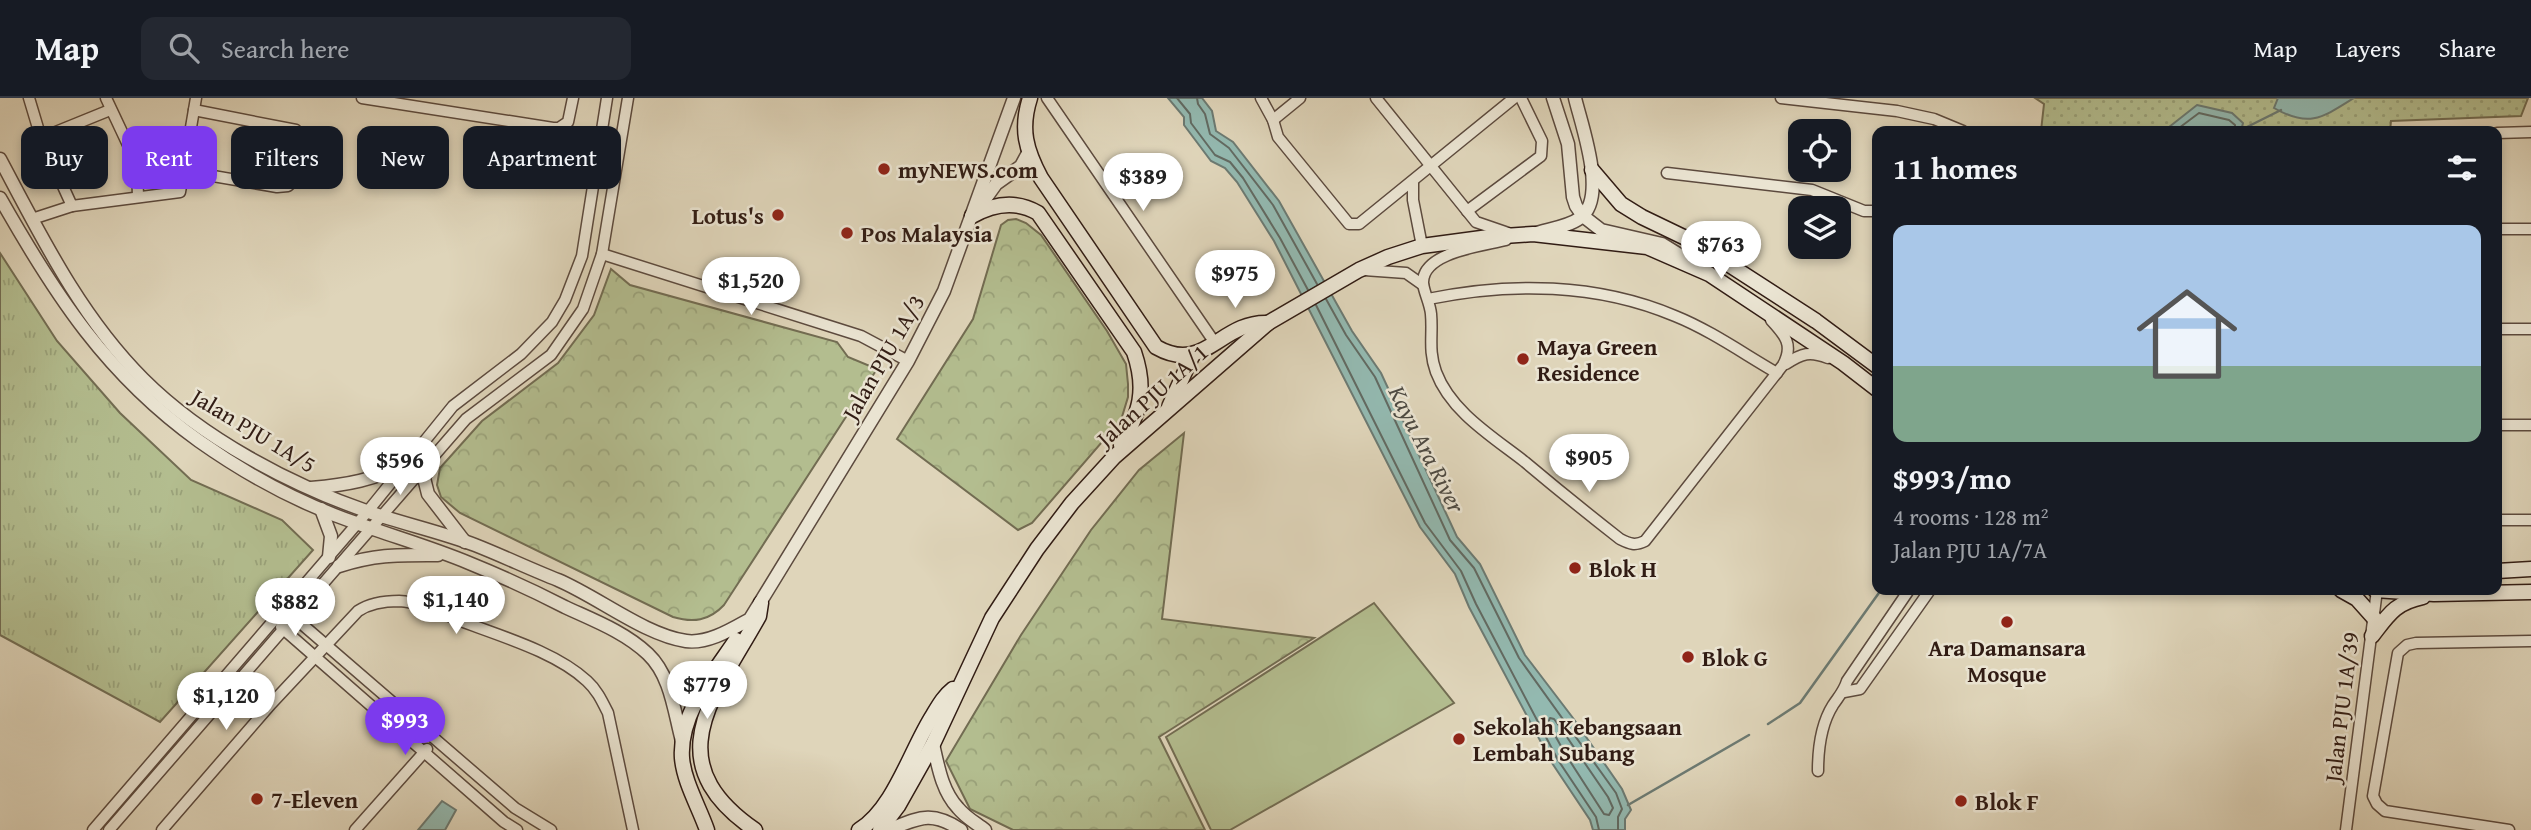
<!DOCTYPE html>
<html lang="en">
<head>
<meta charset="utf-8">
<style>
  :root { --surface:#171b24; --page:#242831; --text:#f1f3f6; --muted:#9ea1a6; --line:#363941; --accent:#7c3aed }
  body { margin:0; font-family:"Gentium Book Plus",serif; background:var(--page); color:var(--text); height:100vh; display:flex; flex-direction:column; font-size:26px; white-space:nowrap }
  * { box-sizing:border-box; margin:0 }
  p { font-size:23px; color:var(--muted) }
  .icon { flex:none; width:38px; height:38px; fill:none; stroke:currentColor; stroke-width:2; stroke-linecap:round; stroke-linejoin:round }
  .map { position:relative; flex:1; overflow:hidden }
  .sheet { position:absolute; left:1872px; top:28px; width:630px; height:469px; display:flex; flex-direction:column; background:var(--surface); border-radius:14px; box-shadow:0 4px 10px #0003 }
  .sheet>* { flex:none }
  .guide { position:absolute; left:21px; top:28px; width:665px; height:63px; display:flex; gap:14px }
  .fabs { position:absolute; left:1788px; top:21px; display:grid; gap:14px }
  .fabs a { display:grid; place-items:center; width:63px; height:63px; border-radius:14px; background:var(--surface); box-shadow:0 4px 10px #0003; font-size:35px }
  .price { position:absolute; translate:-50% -60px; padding:0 16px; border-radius:24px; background:#fff; color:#222; font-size:23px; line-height:46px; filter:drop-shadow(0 2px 4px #0008) }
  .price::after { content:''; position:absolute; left:50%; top:42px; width:21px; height:16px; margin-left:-10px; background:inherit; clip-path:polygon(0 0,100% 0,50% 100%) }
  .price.selected { background:var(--accent); color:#fff }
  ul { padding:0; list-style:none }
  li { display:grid; align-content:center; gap:14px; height:371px; padding:0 21px }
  li span { display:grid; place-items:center; height:217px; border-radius:14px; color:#555 }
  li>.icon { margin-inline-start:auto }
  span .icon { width:126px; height:126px; fill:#fffc; stroke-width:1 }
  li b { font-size:30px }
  h2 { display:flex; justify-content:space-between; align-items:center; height:84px; padding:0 21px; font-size:30px }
  .tag { padding:0 24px; border-radius:14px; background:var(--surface); box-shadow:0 4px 10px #0003; font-size:24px; line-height:63px }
  .tag.selected { background:var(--accent); color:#fff }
  header { display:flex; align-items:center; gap:42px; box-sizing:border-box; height:98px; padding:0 35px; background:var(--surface); border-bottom:2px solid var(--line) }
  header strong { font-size:33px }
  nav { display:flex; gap:38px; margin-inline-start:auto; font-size:24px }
  .search { width:490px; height:63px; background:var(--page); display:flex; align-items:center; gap:18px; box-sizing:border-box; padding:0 24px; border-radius:14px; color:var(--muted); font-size:26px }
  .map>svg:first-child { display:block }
</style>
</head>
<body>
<header>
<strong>Map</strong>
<div class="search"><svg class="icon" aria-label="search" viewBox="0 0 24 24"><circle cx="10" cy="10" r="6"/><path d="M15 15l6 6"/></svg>Search here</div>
<nav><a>Map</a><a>Layers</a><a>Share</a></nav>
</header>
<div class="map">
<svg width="2531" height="732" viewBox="0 0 2531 732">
  <defs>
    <pattern id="grass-tufts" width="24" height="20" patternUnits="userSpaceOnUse" patternTransform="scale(1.75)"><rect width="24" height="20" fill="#b3bd8f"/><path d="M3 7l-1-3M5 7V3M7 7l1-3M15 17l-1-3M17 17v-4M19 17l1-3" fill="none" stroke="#9aa27a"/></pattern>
    <pattern id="forest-crowns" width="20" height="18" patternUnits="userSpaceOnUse" patternTransform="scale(1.75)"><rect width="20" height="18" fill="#b3bd8f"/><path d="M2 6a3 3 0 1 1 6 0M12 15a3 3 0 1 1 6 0" fill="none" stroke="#9aa27a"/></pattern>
    <pattern id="park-dots" width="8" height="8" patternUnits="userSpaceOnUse" patternTransform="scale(1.75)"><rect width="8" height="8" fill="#b3bd8f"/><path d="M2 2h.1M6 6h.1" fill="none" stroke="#9aa27a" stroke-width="1.8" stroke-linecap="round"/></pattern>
  </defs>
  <rect width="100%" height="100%" fill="#dfd5ba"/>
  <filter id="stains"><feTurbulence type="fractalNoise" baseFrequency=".00286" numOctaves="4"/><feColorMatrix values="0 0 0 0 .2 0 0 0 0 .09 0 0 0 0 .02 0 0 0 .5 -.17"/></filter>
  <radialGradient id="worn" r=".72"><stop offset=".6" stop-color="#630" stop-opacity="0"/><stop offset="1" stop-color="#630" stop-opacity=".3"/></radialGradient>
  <polygon fill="url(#grass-tufts)" stroke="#726c52" stroke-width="2" points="0,155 57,243 120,315 191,382 282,422 313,452 160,624 0,537"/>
  <g fill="url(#forest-crowns)" stroke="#726c52" stroke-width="2">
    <polygon points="1016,121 1026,125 1041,137 1107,233 1126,266 1128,286 1128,299 1121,322 1032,425 1018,432 897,341 973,221 1001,127 1008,122"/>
    <path d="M611 171 630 187 837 244 848 259 877 271 724 507C709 523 693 525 673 519L460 415 441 399 437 387 440 370 482 323 558 265 594 217Z"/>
    <polygon points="1184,335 1162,521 1314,540 1159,639 1205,732 1013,732 970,711 946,663 1021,537 1091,432 1139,372"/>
  </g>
  <polygon fill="url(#park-dots)" stroke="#726c52" stroke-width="2" points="2035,0 2528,0 2521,18 2391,23 2390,33 2041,33 2044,6"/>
  <polygon fill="#b3bd8f" stroke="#726c52" stroke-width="2" points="1374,505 1454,605 1230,732 1211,732 1166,639"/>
  <g fill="#93b9b0" stroke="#6c7a72" stroke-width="2">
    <polygon points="1168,0 1202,0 1212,13 1216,33 1233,44 1279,103 1352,233 1381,275 1457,439 1480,466 1525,557 1573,620 1622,691 1631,712 1625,721 1625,732 1593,732 1590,722 1552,665 1469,509 1455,476 1420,429 1274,143 1237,84 1225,70 1211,63 1184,27 1184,19"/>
    <path d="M2278 0H2354C2322 20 2309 30 2274 10Z"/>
    <polygon points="2197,7 2232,15 2243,25 2241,33 2164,33"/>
    <polygon points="442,703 456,712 445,732 418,732"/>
  </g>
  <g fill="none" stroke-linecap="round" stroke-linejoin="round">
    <g stroke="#626a62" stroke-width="2">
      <polyline points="1177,0 1190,16 1191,25 1215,57 1230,64 1243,80 1280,140 1308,192"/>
      <polyline points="1197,0 1198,6 1205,16 1210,36 1229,50 1273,107 1317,186"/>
      <polyline points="2175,33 2199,15 2229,22 2235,27 2235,33"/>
      <polyline points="1326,201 1346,237 1375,279 1450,442 1474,470 1519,560 1616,695 1622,711 1618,719 1618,732"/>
      <polyline points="1316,207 1425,425 1461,473 1476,506 1558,662 1596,719 1599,732"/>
      <polygon points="1550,620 1554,621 1560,629 1608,699 1613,710 1609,717 1604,716 1566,657 1548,625"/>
    </g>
    <g stroke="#6c7a72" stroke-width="2.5">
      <polyline points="2239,33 2281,12"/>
      <polyline points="1768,626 1800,605 1881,492"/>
      <polyline points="1628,707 1749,637"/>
    </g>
    <defs>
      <g id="minor">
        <polyline points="29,0 41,40 72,108"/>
        <polyline points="106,0 137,66 138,99"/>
        <polyline points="362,0 553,30 559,30 568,24 573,0"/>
        <polyline points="1047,0 1215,245"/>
        <polyline points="1261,0 1273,22 1278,39 1349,126 1359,126 1514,0"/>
        <polyline points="1376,0 1476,124 1508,135"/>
        <polyline points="1781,0 1897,13 1934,21 1963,33"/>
        <polyline points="1273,22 1300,0"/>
        <polyline points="2497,35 2531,34"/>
        <polyline points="41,40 110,12"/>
        <path d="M184 73 277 89 288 88C298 81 304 40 296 32L194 12"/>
        <polyline points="1667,75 1812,92 1864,113 1878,113"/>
        <polyline points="1413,84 1413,102 1422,148"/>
        <polyline points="1467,113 1541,58 1542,43 1521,0"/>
        <polyline points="32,121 72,108 180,94 196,0"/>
        <polyline points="2497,131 2531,131"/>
        <path d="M1506 142C1483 148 1422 154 1423 185 1424 195 1430 205 1431 216 1433 237 1428 252 1436 274 1451 314 1493 339 1525 364 1556 390 1588 416 1620 441 1630 446 1635 448 1645 443L1783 267C1794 247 1785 237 1771 222"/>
        <polyline points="602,156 861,238 908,263"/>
        <polyline points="1364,172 1406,175 1423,187"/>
        <path d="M1428 201C1510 184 1597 185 1675 218 1710 232 1744 256 1777 275"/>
        <polyline points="2497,231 2531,231"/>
        <path d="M1786 266C1802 255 1810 253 1828 260"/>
        <polyline points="2497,327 2531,327"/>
        <polyline points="2497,422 2531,422"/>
        <polyline points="289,515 515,710 551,732"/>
        <polyline points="281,529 504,724 517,732"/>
        <polyline points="1844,594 1860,591 1930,492"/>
        <path d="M1818 673C1818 650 1821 626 1833 607 1839 598 1844 593 1847 583L1909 492"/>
        <polyline points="93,732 368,413 453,308 521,256 552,224 565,202 582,158 607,0"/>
        <polyline points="109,732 466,321 551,257 583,211 602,156 628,0"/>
        <path d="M162 732 271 606 358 513C370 505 384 503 399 503 420 504 441 515 461 523 500 538 556 554 587 583 597 592 602 603 608 615L633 732"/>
        <polyline points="355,732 427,651"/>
        <polyline points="2346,732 2377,492"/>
        <polyline points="2509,732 2385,713 2377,706 2373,698 2398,555 2407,547 2416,545 2531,543"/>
      </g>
      <g id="tertiary">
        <polyline points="1553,0 1568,46 1573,99 1576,108 1583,118 1601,132 1662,146 1683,159"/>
        <path d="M0 61C41 138 80 218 143 281 203 341 291 387 369 414 404 426 441 434 475 447 503 458 530 471 558 482 598 499 645 537 686 543 708 546 732 531 750 521L908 263 944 193 1014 0"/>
        <path d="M0 100C55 197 107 277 199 343 247 377 303 407 359 426 395 439 433 450 469 465 501 478 534 493 565 509 593 522 625 534 648 556 671 578 674 613 682 643"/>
        <polyline points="981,107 996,86 1021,68 1028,55"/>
        <path d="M1533 136C1548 131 1568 129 1580 120 1608 100 1582 29 1575 0"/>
        <polyline points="430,364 424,380 428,396 465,444"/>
        <path d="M311 390C346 387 375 382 407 365"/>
        <polyline points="321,411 331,438 329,459"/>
        <path d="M339 468C377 456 399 457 438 457"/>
        <path d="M933 646C938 668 942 693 958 710 965 719 976 725 985 732"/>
        <path d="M888 732C919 720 931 712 961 732"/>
      </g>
      <g id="secondary">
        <path d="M1030 0C1020 31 1026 52 1041 80L1156 249C1205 277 1220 223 1268 225"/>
        <polyline points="1592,72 1621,106 1642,119 1694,144 1816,223 1878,269"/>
        <path d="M972 118C993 106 1016 102 1038 115L1134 254C1147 292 1140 314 1121 347"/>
        <polyline points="1169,309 1193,256"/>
        <polyline points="2497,473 2531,471"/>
        <polyline points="2341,492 2357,501 2374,520"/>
        <polyline points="2375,492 2434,496 2531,494"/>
        <path d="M2372 538C2389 516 2395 505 2423 499"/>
        <path d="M707 732C699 709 684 684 682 660 679 616 713 576 736 542"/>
        <path d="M755 732C655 663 714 599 759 518L761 505"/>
        <path d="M859 732C894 711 911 651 933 617 939 607 944 598 953 591"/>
        <polyline points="880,732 898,708 933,646 992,520 1037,451 1072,405 1114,359 1268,225 1359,172 1388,159 1422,148 1489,139 1533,136 1647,149 1709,176 1843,265 1878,292"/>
      </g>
    </defs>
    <use href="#minor" stroke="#5c4a3e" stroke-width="13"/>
    <use href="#tertiary" stroke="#5c4a3e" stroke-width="15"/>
    <use href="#secondary" stroke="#311c14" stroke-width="17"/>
    <use href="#minor" stroke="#eae4d2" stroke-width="10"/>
    <use href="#tertiary" stroke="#eae4d2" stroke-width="12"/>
    <use href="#secondary" stroke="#eae4d2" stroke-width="14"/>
  </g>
  <g fill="#8f2418" stroke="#eae4d2" stroke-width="2.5">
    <circle cx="884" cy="71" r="7"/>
    <circle cx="778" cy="117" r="7"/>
    <circle cx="847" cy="135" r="7"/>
    <circle cx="1523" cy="261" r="7"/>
    <circle cx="1575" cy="470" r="7"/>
    <circle cx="2007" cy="524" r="7"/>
    <circle cx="1688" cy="559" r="7"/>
    <circle cx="1459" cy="641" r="7"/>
    <circle cx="257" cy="701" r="7"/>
    <circle cx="1961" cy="703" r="7"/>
  </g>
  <g text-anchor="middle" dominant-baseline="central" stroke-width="5" stroke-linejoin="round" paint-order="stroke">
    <g font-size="23" font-weight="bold" fill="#311c14" stroke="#eae4d2" text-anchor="start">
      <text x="898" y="71">myNEWS.com</text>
      <text x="764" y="117" text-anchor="end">Lotus's</text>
      <text x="861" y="135">Pos Malaysia</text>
      <text x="1537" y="248">Maya Green<tspan x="1537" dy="26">Residence</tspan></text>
      <text x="1589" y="470">Blok H</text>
      <text x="2007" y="549" text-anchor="middle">Ara Damansara<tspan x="2007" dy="26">Mosque</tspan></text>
      <text x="1702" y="559">Blok G</text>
      <text x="1473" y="628">Sekolah Kebangsaan<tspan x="1473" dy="26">Lembah Subang</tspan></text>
      <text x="271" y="701">7-Eleven</text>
      <text x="1975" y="703">Blok F</text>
    </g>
    <g font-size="23" fill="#311c14" stroke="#eae4d2">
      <text transform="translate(883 259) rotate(-60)">Jalan PJU 1A/3</text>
      <text transform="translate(1152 297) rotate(-42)">Jalan PJU 1A/1</text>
      <text transform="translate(254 332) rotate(31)">Jalan PJU 1A/5</text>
      <text transform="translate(2341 609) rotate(-83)">Jalan PJU 1A/39</text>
    </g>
    <g font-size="24" font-style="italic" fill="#4e4b43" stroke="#eae4d2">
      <text transform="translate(1427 351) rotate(63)">Kayu Ara River</text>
    </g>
  </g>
  <rect width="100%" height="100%" filter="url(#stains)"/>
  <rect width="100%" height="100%" fill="url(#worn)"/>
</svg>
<div class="fabs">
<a><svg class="icon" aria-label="locate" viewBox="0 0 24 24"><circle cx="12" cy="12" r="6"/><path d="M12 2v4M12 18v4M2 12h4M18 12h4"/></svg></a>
<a><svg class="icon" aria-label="layers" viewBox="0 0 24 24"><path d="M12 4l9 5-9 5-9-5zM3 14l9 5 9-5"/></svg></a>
</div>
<b class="price" style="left:1143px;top:115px">$389</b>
<b class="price" style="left:1721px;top:183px">$763</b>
<b class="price" style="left:1235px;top:212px">$975</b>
<b class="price" style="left:751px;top:219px">$1,520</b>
<b class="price" style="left:1589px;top:396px">$905</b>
<b class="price" style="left:400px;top:399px">$596</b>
<b class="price" style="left:456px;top:538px">$1,140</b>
<b class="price" style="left:295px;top:540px">$882</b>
<b class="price" style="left:707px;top:623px">$779</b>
<b class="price" style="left:226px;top:634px">$1,120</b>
<b class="price selected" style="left:405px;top:659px">$993</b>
<div class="guide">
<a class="tag">Buy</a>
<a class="tag selected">Rent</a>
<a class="tag">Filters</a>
<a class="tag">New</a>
<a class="tag">Apartment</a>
</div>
<section class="sheet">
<h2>11 homes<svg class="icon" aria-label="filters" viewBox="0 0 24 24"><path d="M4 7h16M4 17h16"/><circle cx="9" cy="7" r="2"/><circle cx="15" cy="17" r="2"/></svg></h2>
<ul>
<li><span style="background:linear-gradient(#a9c7e8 65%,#7fa58c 0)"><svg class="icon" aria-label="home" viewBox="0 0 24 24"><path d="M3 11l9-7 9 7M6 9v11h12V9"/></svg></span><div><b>$993/mo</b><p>4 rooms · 128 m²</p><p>Jalan PJU 1A/7A</p></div></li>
</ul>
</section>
</div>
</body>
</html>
